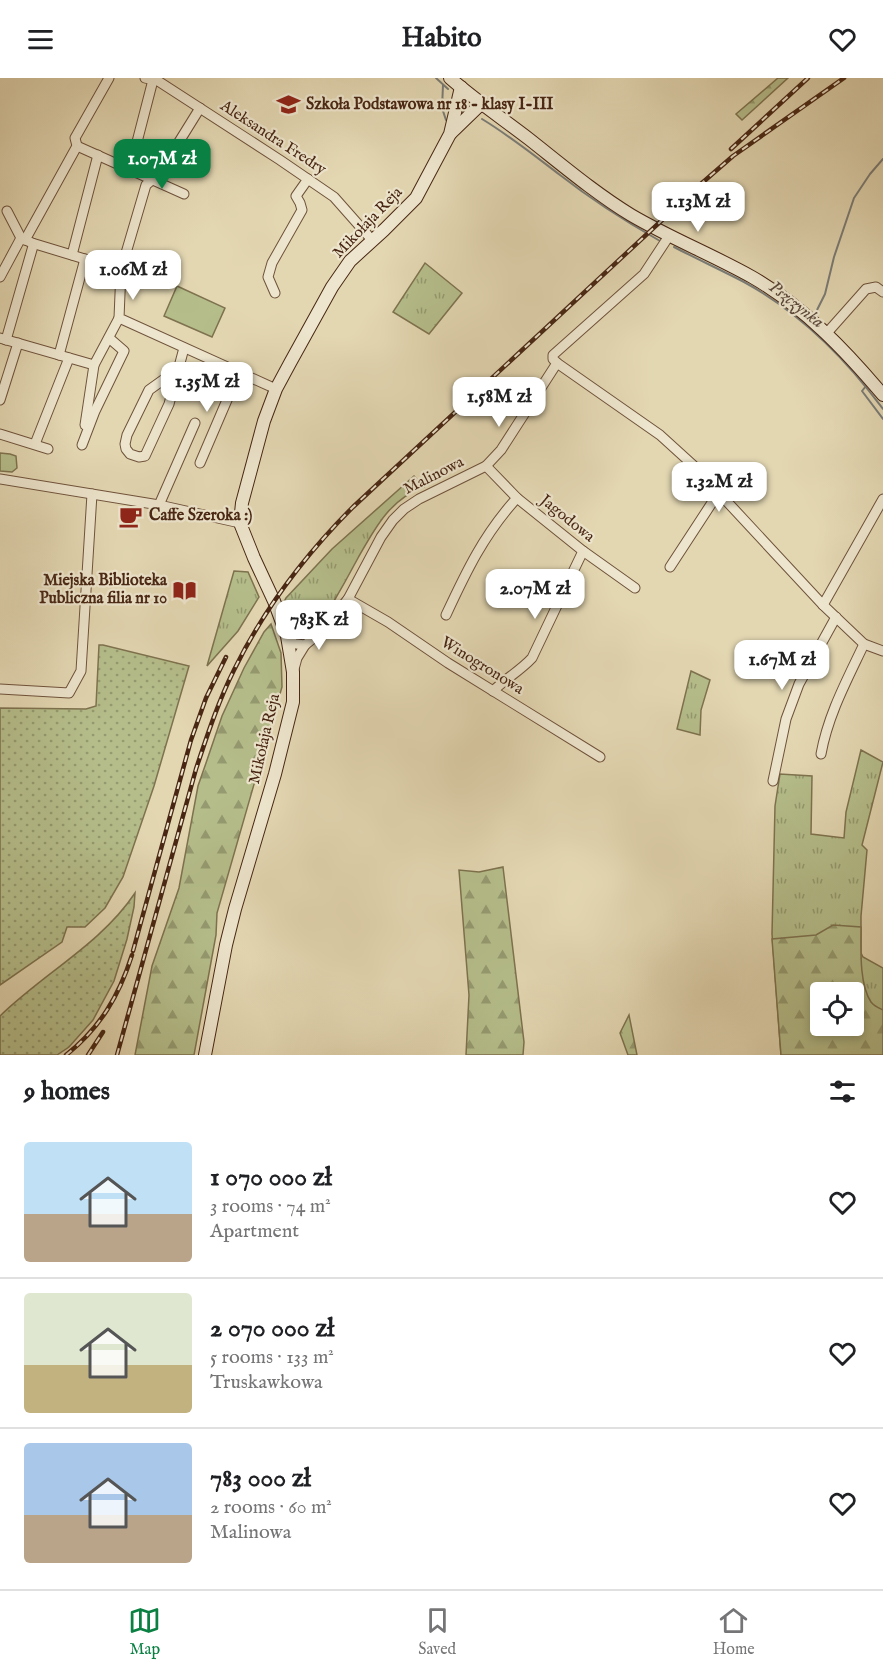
<!DOCTYPE html>
<html lang="en">
<head>
<meta charset="utf-8">
<style>
  :root { --surface:#fff; --page:#f2f2f2; --text:#202124; --muted:#757577; --line:#e0e0e0; --accent:#0b8043 }
  body { margin:0; font-family:"IM FELL English",serif; background:var(--page); color:var(--text); height:100vh; display:flex; flex-direction:column; font-size:22px; white-space:nowrap }
  * { box-sizing:border-box; margin:0 }
  p { font-size:20px; color:var(--muted) }
  .icon { flex:none; width:33px; height:33px; fill:none; stroke:currentColor; stroke-width:2; stroke-linecap:round; stroke-linejoin:round }
  .map { position:relative; height:977px; overflow:hidden }
  .panel { display:flex; flex-direction:column; background:var(--surface); flex:1 }
  .panel>* { flex:none }
  .buttons { position:absolute; left:810px; top:904px; display:grid; gap:12px }
  .buttons a { display:grid; place-items:center; width:54px; height:54px; border-radius:6px; background:var(--surface); box-shadow:0 3px 9px #0003; font-size:30px }
  .price { position:absolute; translate:-50% -51px; padding:0 14px; border-radius:12px; background:#fff; color:#222; font-size:20px; line-height:39px; filter:drop-shadow(0 2px 3px #0008) }
  .price::after { content:''; position:absolute; left:50%; top:36px; width:18px; height:14px; margin-left:-9px; background:inherit; clip-path:polygon(0 0,100% 0,50% 100%) }
  .price.active { background:var(--accent); color:#fff }
  ul { padding:0; list-style:none }
  li { display:flex; align-items:center; gap:18px; height:150px; padding:0 24px }
  li+li { border-top:2px solid var(--line) }
  li span { display:grid; place-items:center; flex:none; width:168px; height:120px; border-radius:6px; color:#555 }
  li>.icon { margin-inline-start:auto }
  span .icon { width:72px; height:72px; fill:#fffc; stroke-width:1 }
  li b { font-size:26px }
  h2 { display:flex; justify-content:space-between; align-items:center; height:72px; padding:0 24px; font-size:26px }
  header { display:flex; justify-content:space-between; align-items:center; height:78px; padding:0 24px; background:var(--surface); font-size:27px; font-weight:800 }
  .tabs { display:flex; justify-content:space-around; align-items:center; height:84px; border-top:2px solid var(--line); background:var(--surface); font-size:16px; color:var(--muted) }
  .tabs a { display:grid; justify-items:center; gap:3px }
  .tabs .active { color:var(--accent) }
  .map>svg:first-child { display:block }
</style>
</head>
<body>
<header><svg class="icon" aria-label="menu" viewBox="0 0 24 24"><path d="M4 6h16M4 12h16M4 18h16"/></svg>Habito<svg class="icon" aria-label="heart" viewBox="0 0 24 24"><path d="M12 20l-8-8c-3-5 5-10 8-4 3-6 11-1 8 4z"/></svg></header>
<div class="map">
<svg width="883" height="977" viewBox="0 0 883 977">
  <defs>
    <pattern id="grass-tufts" width="24" height="20" patternUnits="userSpaceOnUse" patternTransform="scale(1.5)"><rect width="24" height="20" fill="#b5be8b"/><path d="M3 7l-1-3M5 7V3M7 7l1-3M15 17l-1-3M17 17v-4M19 17l1-3" fill="none" stroke="#959a70"/></pattern>
    <pattern id="forest-firs" width="22" height="20" patternUnits="userSpaceOnUse" patternTransform="scale(1.5)"><rect width="22" height="20" fill="#b5be8b"/><path d="M5 1l3.5 6h-7zM16 11l3.5 6h-7z" fill="#959a70"/></pattern>
    <pattern id="garden-dots" width="8" height="8" patternUnits="userSpaceOnUse" patternTransform="scale(1.5)"><rect width="8" height="8" fill="#b5be8b"/><path d="M2 2h.1M6 6h.1" fill="none" stroke="#959a70" stroke-width="1.8" stroke-linecap="round"/></pattern>
  </defs>
  <rect width="100%" height="100%" fill="#e3d7b2"/>
  <filter id="stains"><feTurbulence type="fractalNoise" baseFrequency=".00333" numOctaves="4"/><feColorMatrix values="0 0 0 0 .2 0 0 0 0 .09 0 0 0 0 .02 0 0 0 .5 -.17"/></filter>
  <radialGradient id="worn" r=".72"><stop offset=".6" stop-color="#630" stop-opacity="0"/><stop offset="1" stop-color="#630" stop-opacity=".3"/></radialGradient>
  <g fill="url(#grass-tufts)" stroke="#7e724f" stroke-width="1.5" fill-rule="evenodd">
    <polygon points="425,185 462,215 429,256 393,234"/>
    <polygon points="0,375 10,376 16,378 17,390 12,394 0,393"/>
    <path d="M414 398 424 409C390 421 375 450 358 480 349 497 340 513 330 530L295 540 285 522 286 520 332 471Z"/>
    <polygon points="234,493 248,494 259,519 238,553 207,588"/>
    <polygon points="691,593 710,602 701,632 700,657 677,651"/>
    <path d="M861 672 883 684 862 767 867 772 861 838V875L863 879 883 890V977H781L772 856 775 728 780 696 812 698 811 756 844 760 846 734ZM820 915H854V948H820Z"/>
  </g>
  <g fill="url(#forest-firs)" stroke="#7e724f" stroke-width="1.5" fill-rule="evenodd">
    <polygon points="778,0 788,0 742,42 736,36"/>
    <polygon points="271,546 281,575 282,609 217,835 216,857 194,977 135,977 152,888 179,810 198,708 206,685 222,638 244,590 264,554"/>
    <polygon points="503,789 524,964 523,977 466,977 469,917 459,792 479,794"/>
    <path d="M833 847 861 849C861 871 859 906 871 924 874 928 879 930 883 932V977H781L772 861 816 857ZM820 915H854V948H820Z"/>
    <polygon points="629,937 637,977 628,977 620,955"/>
  </g>
  <g fill="url(#garden-dots)" stroke="#7e724f" stroke-width="1.5">
    <polygon points="99,567 103,567 189,588 154,708 123,799 105,830 85,849 67,849 62,864 0,907 0,630 86,631 96,628"/>
    <path d="M135 815 134 829 127 861 114 903 93 942 69 969 57 977H0V938C44 895 101 866 135 815Z"/>
  </g>
  <polygon fill="#b5be8b" stroke="#7e724f" stroke-width="1.5" points="177,208 225,230 212,259 164,238"/>
  <g fill="none" stroke-linecap="round" stroke-linejoin="round">
    <g stroke="#7a7c77" stroke-width="2">
      <polyline points="436,0 448,11"/>
      <polyline points="443,7 442,30 446,42"/>
      <path d="M482 41C510 58 535 78 560 97 592 122 625 143 660 163"/>
      <path d="M674 169C697 181 721 192 744 204 799 234 846 281 883 331"/>
      <polyline points="815,236 825,216 834,179 854,120 870,96 883,81"/>
      <polyline points="866,308 862,313 883,341"/>
    </g>
    <defs>
      <g id="street">
        <polyline points="145,0 158,3 280,82 334,119 372,162"/>
        <polyline points="77,68 184,116"/>
        <polyline points="130,91 153,2"/>
        <polyline points="7,133 21,160 32,165 121,192 119,240 276,311"/>
        <polyline points="25,162 77,68 75,60 109,0"/>
        <polyline points="72,177 98,77"/>
        <polyline points="121,192 146,107 159,96 200,30"/>
        <polyline points="0,199 21,160"/>
        <polyline points="275,215 268,199 272,185 302,132 300,125 296,118 308,101"/>
        <polyline points="826,256 866,211 876,209 883,214"/>
        <polyline points="0,260 94,287 119,240"/>
        <polyline points="6,262 33,168 32,165"/>
        <polyline points="59,277 85,181"/>
        <polyline points="557,285 660,357 693,387 823,527 864,566 883,573"/>
        <polyline points="177,292 149,312 127,357 125,366 126,371 130,376 139,379 145,378 169,326 184,270"/>
        <polyline points="0,322 18,265"/>
        <polyline points="85,347 94,287"/>
        <polyline points="0,356 48,371"/>
        <polyline points="35,366 69,280"/>
        <polyline points="82,367 95,333 124,273 109,260"/>
        <polyline points="200,385 239,294"/>
        <polyline points="486,388 517,420 583,473 635,510"/>
        <polyline points="0,401 159,427 240,445"/>
        <polyline points="159,427 195,345"/>
        <polyline points="670,489 719,414"/>
        <polyline points="348,521 388,544 448,585 600,679"/>
        <polyline points="823,527 883,421"/>
        <path d="M446 537C466 494 484 456 517 420"/>
        <polyline points="332,539 300,548 288,565 305,567 322,553 348,521 381,459 393,442 404,431 419,421 486,388 501,372 557,285 553,281 553,277 644,196 669,158"/>
        <polyline points="294,591 297,580 305,567"/>
        <polyline points="0,611 69,615 81,593 92,416"/>
        <path d="M493 613C505 601 520 593 532 580L583 473"/>
        <path d="M821 676C828 637 847 602 864 566"/>
        <polyline points="773,703 786,641 799,606 836,539"/>
      </g>
      <g id="secondary">
        <path d="M450 0C475 22 503 41 529 61 562 87 595 115 631 137 670 160 713 177 752 199 804 229 845 272 883 317"/>
        <polyline points="451,55 482,25"/>
        <polyline points="205,977 226,867 235,831 275,696 293,624 293,594 287,558 274,523 254,480 240,445 242,425 264,343 276,311 290,285 332,209 350,183 384,152 416,120 450,56 461,9"/>
      </g>
    </defs>
    <use href="#street" stroke="#6f523b" stroke-width="11"/>
    <use href="#secondary" stroke="#482613" stroke-width="14"/>
    <use href="#street" stroke="#ede5cd" stroke-width="9"/>
    <use href="#secondary" stroke="#ede5cd" stroke-width="12"/>
    <defs>
      <g id="rail">
        <polyline points="731,71 808,0"/>
        <polyline points="133,873 191,662 206,620 226,579"/>
        <path d="M66 977C100 950 119 918 132 877"/>
        <polyline points="88,977 103,954"/>
        <path d="M117 977 196 691C207 658 218 624 234 592 264 531 305 477 353 429L702 105 733 78 844 0"/>
      </g>
    </defs>
    <use href="#rail" stroke="#482613" stroke-width="4.5"/>
    <use href="#rail" stroke="#ede5cd" stroke-width="2" stroke-dasharray="7" stroke-linecap="butt"/>
  </g>
  <defs>
    <symbol id="school-bare" viewBox="-9 -9 18 18"><path d="M0-5L7-2L0 1L-7-2ZM-4 1L0 2.5L4 1V4Q0 6-4 4Z" fill="#8f2418" stroke="#ede5cd" stroke-width="2.5" paint-order="stroke"/></symbol>
    <symbol id="cafe-bare" viewBox="-9 -9 18 18"><path d="M-5.5-4.5H6V0H3Q3 3.5 0 3.5H-2.5Q-5.5 3.5-5.5 0ZM3-3.2v2h1.7v-2ZM-6 4.5H4V6H-6Z" fill="#8f2418" stroke="#ede5cd" stroke-width="2.5" paint-order="stroke"/></symbol>
    <symbol id="library-bare" viewBox="-9 -9 18 18"><path d="M-6-4Q-3-5.5-.7-3.5V5Q-3 3-6 4ZM6-4Q3-5.5 .7-3.5V5Q3 3 6 4Z" fill="#8f2418" stroke="#ede5cd" stroke-width="2.5" paint-order="stroke"/></symbol>
  </defs>
  <g fill-rule="evenodd">
    <use href="#school-bare" x="272" y="10" width="33" height="33"/>
    <use href="#cafe-bare" x="114" y="422" width="33" height="33"/>
    <use href="#library-bare" x="168" y="496" width="33" height="33"/>
  </g>
  <g text-anchor="middle" dominant-baseline="central" stroke-width="4.5" stroke-linejoin="round" paint-order="stroke">
    <g font-size="16" font-weight="bold" fill="#482613" stroke="#ede5cd" text-anchor="start">
      <text x="306" y="27">Szkoła Podstawowa nr 18 - klasy I-III</text>
      <text x="149" y="438">Caffe Szeroka :)</text>
      <text x="167" y="503" text-anchor="end">Miejska Biblioteka<tspan x="167" dy="18">Publiczna filia nr 10</tspan></text>
    </g>
    <g font-size="16" fill="#482613" stroke="#ede5cd">
      <text transform="translate(273 60) rotate(33)">Aleksandra Fredry</text>
      <text transform="translate(368 145) rotate(-46)">Mikołaja Reja</text>
      <text transform="translate(434 398) rotate(-27)">Malinowa</text>
      <text transform="translate(567 441) rotate(39)">Jagodowa</text>
      <text transform="translate(482 588) rotate(32)">Winogronowa</text>
      <text transform="translate(265 661) rotate(-77)">Mikołaja Reja</text>
    </g>
    <g font-size="18" font-style="italic" fill="#5d4a3c" stroke="#ede5cd">
      <text transform="translate(796 227) rotate(38)">Pszczynka</text>
    </g>
  </g>
  <rect width="100%" height="100%" filter="url(#stains)"/>
  <rect width="100%" height="100%" fill="url(#worn)"/>
</svg>
<div class="buttons">
<a><svg class="icon" aria-label="locate" viewBox="0 0 24 24"><circle cx="12" cy="12" r="6"/><path d="M12 2v4M12 18v4M2 12h4M18 12h4"/></svg></a>
</div>
<b class="price active" style="left:162px;top:112px">1.07M zł</b>
<b class="price" style="left:698px;top:155px">1.13M zł</b>
<b class="price" style="left:133px;top:223px">1.06M zł</b>
<b class="price" style="left:207px;top:335px">1.35M zł</b>
<b class="price" style="left:499px;top:350px">1.58M zł</b>
<b class="price" style="left:719px;top:435px">1.32M zł</b>
<b class="price" style="left:535px;top:542px">2.07M zł</b>
<b class="price" style="left:319px;top:573px">783K zł</b>
<b class="price" style="left:782px;top:613px">1.67M zł</b>
</div>
<section class="panel">
<h2>9 homes<svg class="icon" aria-label="filters" viewBox="0 0 24 24"><path d="M4 7h16M4 17h16"/><circle cx="9" cy="7" r="2"/><circle cx="15" cy="17" r="2"/></svg></h2>
<ul>
<li><span style="background:linear-gradient(#bfe0f5 60%,#b9a48a 0)"><svg class="icon" aria-label="home" viewBox="0 0 24 24"><path d="M3 11l9-7 9 7M6 9v11h12V9"/></svg></span><div><b>1 070 000 zł</b><p>3 rooms · 74 m²</p><p>Apartment</p></div><svg class="icon" aria-label="heart" viewBox="0 0 24 24"><path d="M12 20l-8-8c-3-5 5-10 8-4 3-6 11-1 8 4z"/></svg></li>
<li><span style="background:linear-gradient(#dfe7d0 60%,#c2b280 0)"><svg class="icon" aria-label="home" viewBox="0 0 24 24"><path d="M3 11l9-7 9 7M6 9v11h12V9"/></svg></span><div><b>2 070 000 zł</b><p>5 rooms · 133 m²</p><p>Truskawkowa</p></div><svg class="icon" aria-label="heart" viewBox="0 0 24 24"><path d="M12 20l-8-8c-3-5 5-10 8-4 3-6 11-1 8 4z"/></svg></li>
<li><span style="background:linear-gradient(#a9c7e8 60%,#b9a48a 0)"><svg class="icon" aria-label="home" viewBox="0 0 24 24"><path d="M3 11l9-7 9 7M6 9v11h12V9"/></svg></span><div><b>783 000 zł</b><p>2 rooms · 60 m²</p><p>Malinowa</p></div><svg class="icon" aria-label="heart" viewBox="0 0 24 24"><path d="M12 20l-8-8c-3-5 5-10 8-4 3-6 11-1 8 4z"/></svg></li>
</ul>
</section>
<nav class="tabs">
<a class="active"><svg class="icon" aria-label="map" viewBox="0 0 24 24"><path d="M3 6l6-2 6 2 6-2v14l-6 2-6-2-6 2zM9 4v14M15 6v14"/></svg>Map</a>
<a><svg class="icon" aria-label="saved" viewBox="0 0 24 24"><path d="M7 4h10v16l-5-4-5 4z"/></svg>Saved</a>
<a><svg class="icon" aria-label="home" viewBox="0 0 24 24"><path d="M3 11l9-7 9 7M6 9v11h12V9"/></svg>Home</a>
</nav>
</body>
</html>
